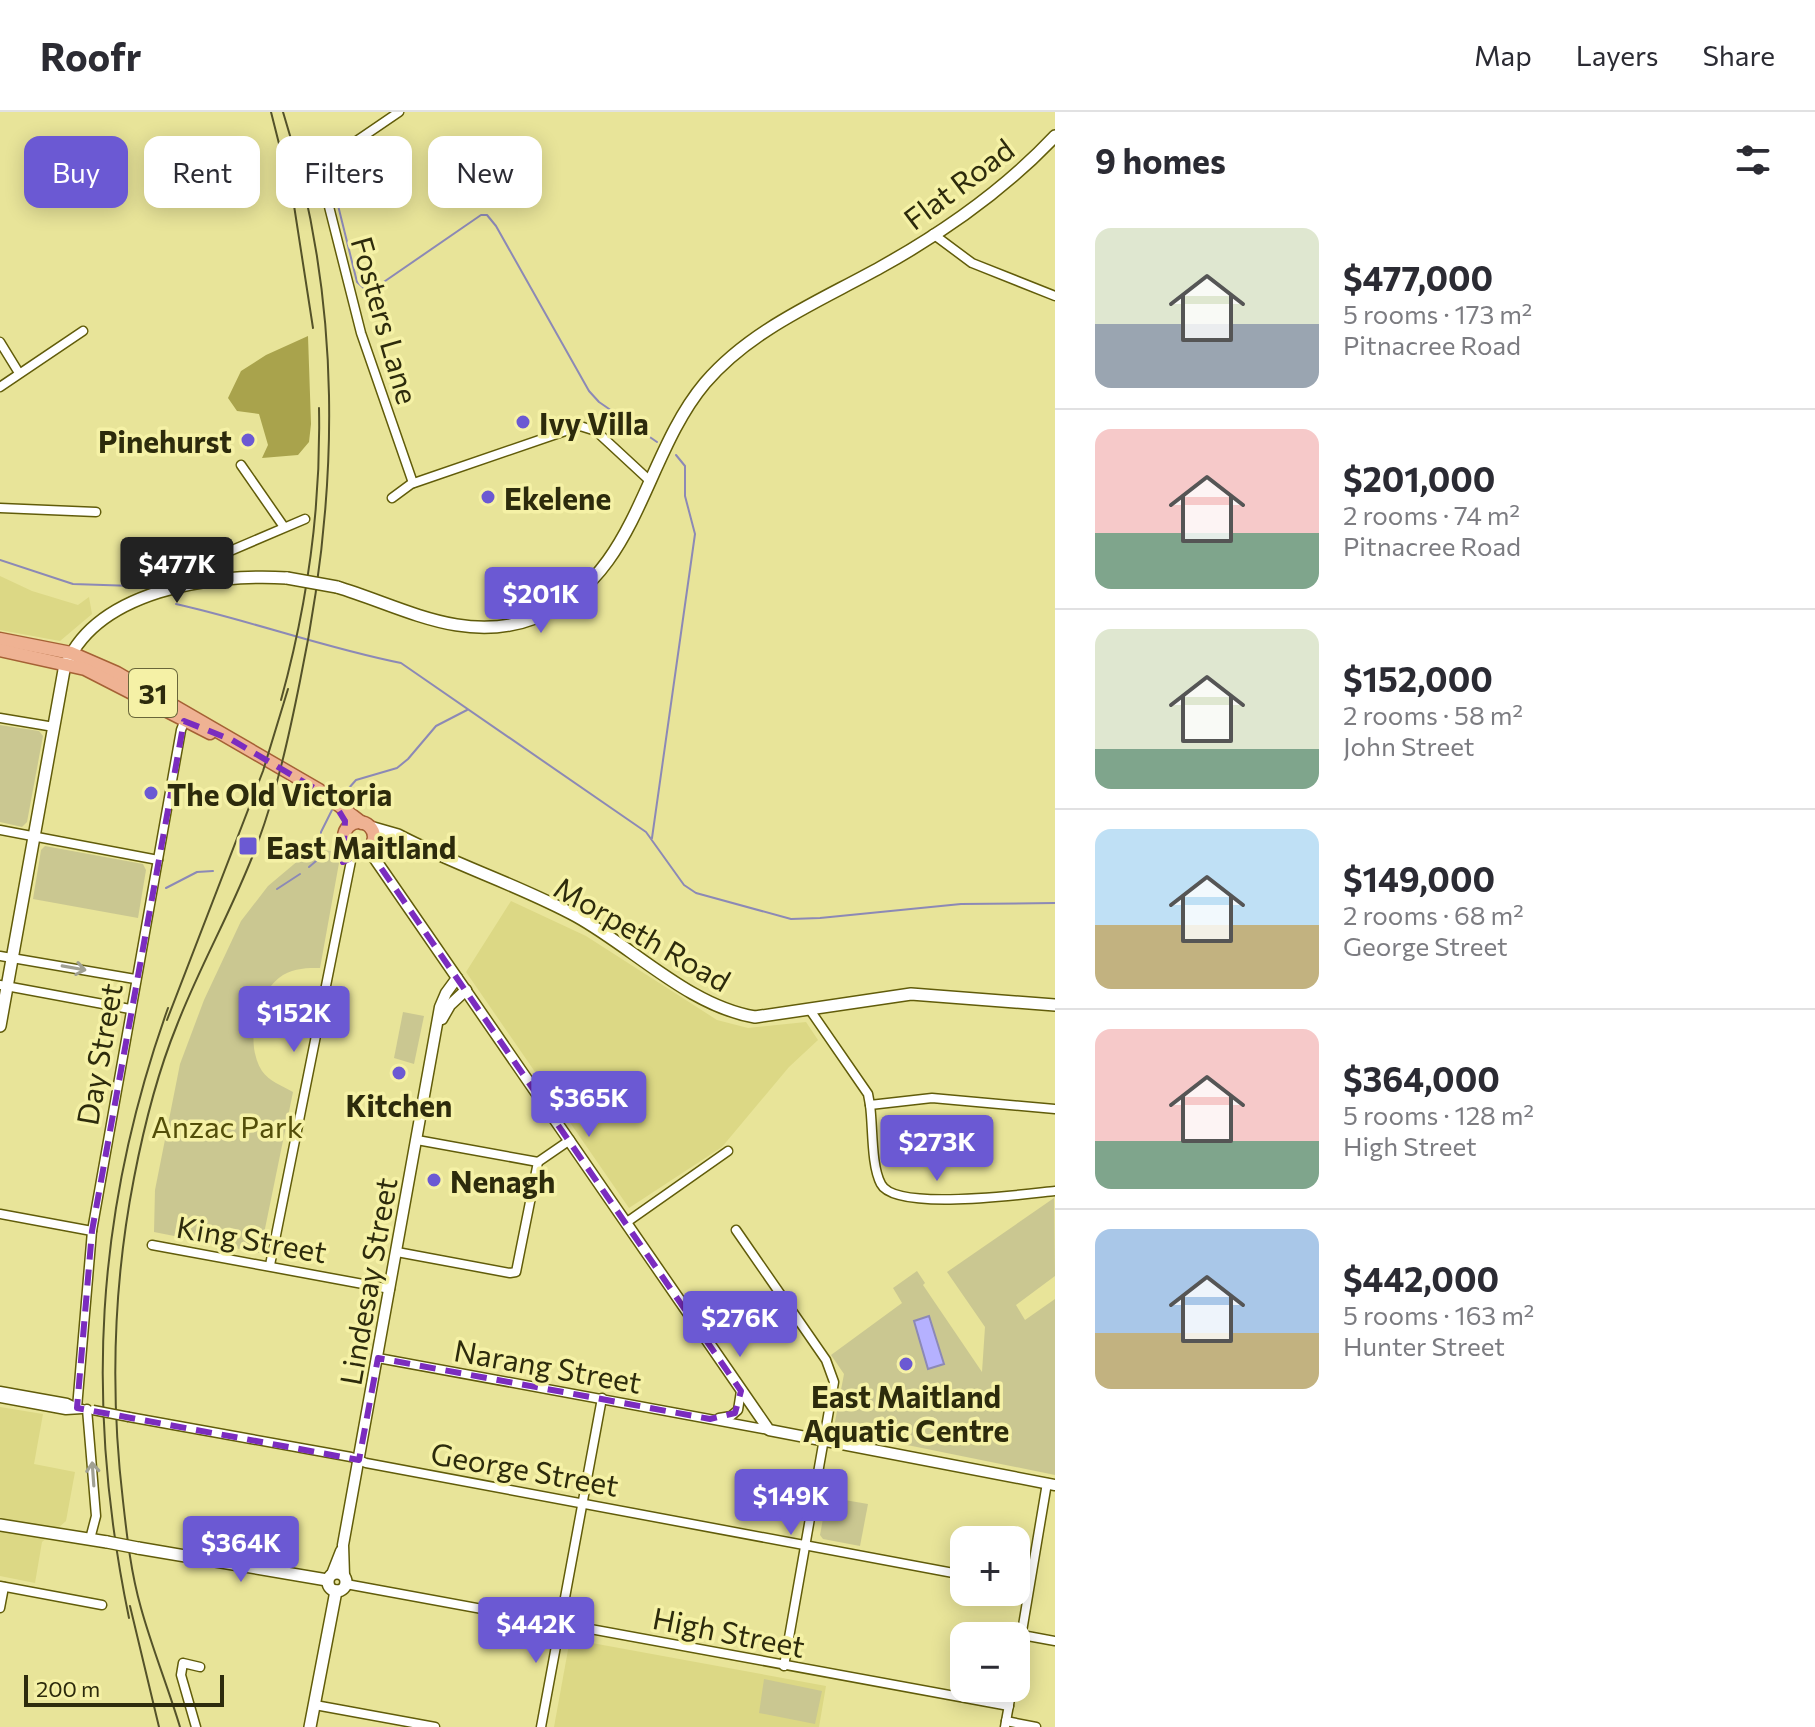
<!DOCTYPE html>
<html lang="en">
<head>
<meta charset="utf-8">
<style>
  :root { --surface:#fff; --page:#f7f7f7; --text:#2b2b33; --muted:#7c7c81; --line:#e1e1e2; --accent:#6b59d3 }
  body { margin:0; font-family:Commissioner,sans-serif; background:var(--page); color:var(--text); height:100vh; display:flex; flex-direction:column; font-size:30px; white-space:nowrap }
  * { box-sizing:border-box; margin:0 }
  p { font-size:26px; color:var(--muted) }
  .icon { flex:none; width:44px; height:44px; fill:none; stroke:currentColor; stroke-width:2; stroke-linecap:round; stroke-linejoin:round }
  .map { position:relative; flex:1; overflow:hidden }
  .sheet { display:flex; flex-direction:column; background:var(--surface); width:760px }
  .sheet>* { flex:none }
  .guide { position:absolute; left:24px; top:24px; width:760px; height:72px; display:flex; gap:16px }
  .tools { position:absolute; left:950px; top:1414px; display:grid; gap:16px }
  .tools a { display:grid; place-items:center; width:80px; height:80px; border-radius:16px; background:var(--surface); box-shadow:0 4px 20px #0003; font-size:40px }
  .scale { position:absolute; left:24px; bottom:20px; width:200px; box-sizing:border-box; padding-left:8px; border:4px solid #2d2b0c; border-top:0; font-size:22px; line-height:28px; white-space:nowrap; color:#2d2b0c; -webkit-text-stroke:6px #f5f1a6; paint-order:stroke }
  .price { position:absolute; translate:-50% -68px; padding:0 18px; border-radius:8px; background:var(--accent); color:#fff; font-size:26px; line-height:52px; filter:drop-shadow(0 2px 4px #0008) }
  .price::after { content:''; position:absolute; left:50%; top:48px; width:24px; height:18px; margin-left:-12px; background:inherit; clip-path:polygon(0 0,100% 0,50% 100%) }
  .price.active { background:#222; color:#fff }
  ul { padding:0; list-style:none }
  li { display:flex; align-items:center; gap:24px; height:200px; padding:0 40px }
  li+li { border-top:2px solid var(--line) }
  li span { display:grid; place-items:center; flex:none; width:224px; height:160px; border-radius:16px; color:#555 }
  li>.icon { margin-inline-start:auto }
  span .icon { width:96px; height:96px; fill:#fffc; stroke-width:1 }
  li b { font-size:34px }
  h2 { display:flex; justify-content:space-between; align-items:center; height:96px; padding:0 40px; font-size:34px }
  .tag { padding:0 28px; border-radius:16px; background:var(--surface); box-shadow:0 4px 20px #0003; font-size:28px; line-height:72px }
  .tag.active { background:var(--accent); color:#fff }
  header { display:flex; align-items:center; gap:48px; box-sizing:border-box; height:112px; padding:0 40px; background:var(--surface); border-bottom:2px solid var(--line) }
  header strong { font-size:38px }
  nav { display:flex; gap:44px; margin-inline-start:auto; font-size:28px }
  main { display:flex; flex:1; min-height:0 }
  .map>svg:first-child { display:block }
</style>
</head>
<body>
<header>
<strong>Roofr</strong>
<nav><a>Map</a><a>Layers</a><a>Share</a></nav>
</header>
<main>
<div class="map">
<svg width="1055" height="1615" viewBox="0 0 1055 1615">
  <rect width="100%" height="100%" fill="#e8e499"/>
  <g fill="#dcd885">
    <polygon points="0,464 32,479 78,493 89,485 92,502 60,529 0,518"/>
    <polygon points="511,789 586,824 717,908 748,916 806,910 818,928 789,955 722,1035 629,1096 466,860"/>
    <polygon points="0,1295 43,1302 34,1352 75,1360 66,1409 42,1430 35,1471 0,1464"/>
    <polygon points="570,1527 826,1574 819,1615 554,1615"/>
  </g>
  <g fill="#cac791">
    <polygon points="0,613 39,619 43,624 27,710 22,715 0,710"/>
    <polygon points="45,734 143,752 146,758 138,806 33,787 41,738"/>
    <path d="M312 737 341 740 320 856C307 856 295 856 283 863 256 880 244 931 262 959 269 969 282 974 293 980L260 1141 154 1120 155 1078 180 952 204 888 241 809 268 774Z"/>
    <polygon points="403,900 424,904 414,952 394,946"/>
    <polygon points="1054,1086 1055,1164 1016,1193 1025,1208 1055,1187 1055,1363 838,1319 834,1315 844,1262 831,1243 902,1191 893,1176 917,1159 925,1171 923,1173 982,1260 985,1215 947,1160"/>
    <polygon points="827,1385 868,1392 860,1434 823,1427 820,1423"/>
    <polygon points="764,1567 822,1579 815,1612 759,1601"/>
  </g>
  <polygon fill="#a9a34c" points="308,224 311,312 309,330 298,343 262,346 268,333 259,302 237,299 228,286 241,259 266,243"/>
  <polygon fill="#b5b1ff" stroke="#8c89b6" stroke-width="2" points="929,1204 944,1252 928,1257 914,1209"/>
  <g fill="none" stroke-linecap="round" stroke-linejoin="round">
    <g stroke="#8c89b6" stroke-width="2">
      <polyline points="329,57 357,170 367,179 375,176 481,103 487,103 496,114 589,279 599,290 657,330"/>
      <polyline points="0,448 73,472 134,474"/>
      <path d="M176 492C252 509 325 536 401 551L646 720 684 773 696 781 791 807 820 806 961 792 1055 791"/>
      <polyline points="341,685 356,668 397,656 408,647 436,614 467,598"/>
      <polyline points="652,726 695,422 685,384 685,354 676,343"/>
      <polyline points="321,729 321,720 332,698"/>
      <polyline points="309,755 322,744 323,737"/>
      <polyline points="166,776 197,760 213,759"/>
      <polyline points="277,777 300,762"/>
    </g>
    <defs>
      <g id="minor">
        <polyline points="399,0 330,47 323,55 321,63 361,221 413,371"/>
        <polyline points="933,122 972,151 1055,184"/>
        <polyline points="0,230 19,261"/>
        <polyline points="0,275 83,219"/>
        <polyline points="241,353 284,415"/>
        <polyline points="392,386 411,372 580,314 596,319 650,369"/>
        <polyline points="0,396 96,400"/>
        <path d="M162 480C161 466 160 457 172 448L216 445 305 407"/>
        <polyline points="0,606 54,615"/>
        <polyline points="0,718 158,748"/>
        <polyline points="0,844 135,867"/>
        <polyline points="0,873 130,897"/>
        <polyline points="810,898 868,982 870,993 932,986 1055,997"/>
        <path d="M870 993C873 1014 871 1054 881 1072 895 1100 1025 1082 1055 1079"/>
        <polyline points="417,1028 538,1050"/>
        <polyline points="0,1102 92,1119"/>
        <polyline points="627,1110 728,1039"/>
        <polyline points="736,1118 826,1248 834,1270 784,1554"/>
        <polyline points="152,1133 390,1177"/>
        <polyline points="397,1140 510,1161 516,1160 538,1050 570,1028"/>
        <polyline points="270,1153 353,739"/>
        <polyline points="378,1246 769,1318"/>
        <polyline points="0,1279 67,1291 77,1296"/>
        <polyline points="0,1286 66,1298 82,1297"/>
        <polyline points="77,1296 92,1119 181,618 186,605"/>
        <polyline points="87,1297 96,1404 90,1427"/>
        <polyline points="129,1305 351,1345 366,1351 964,1463"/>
        <polyline points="719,1306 731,1304 738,1298 741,1279"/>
        <polyline points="346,1472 1009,1594"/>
        <polyline points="0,1474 102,1493"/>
        <polyline points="0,1496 4,1475"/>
        <polyline points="1022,1523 1055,1529"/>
        <polyline points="1016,1555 1047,1371"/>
        <polyline points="315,1593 435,1615"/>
        <polyline points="1006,1609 1036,1615"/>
        <polyline points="196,1615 181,1563 183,1551 200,1555"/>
        <polyline points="541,1615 602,1286"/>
        <polyline points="1005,1615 1012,1576"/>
      </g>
      <g id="tertiary">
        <polyline points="368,737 769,1318 1055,1373"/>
        <polyline points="442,907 450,893 466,878"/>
        <polyline points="332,1462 341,1439"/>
        <polyline points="344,1464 343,1433 440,895 446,881 457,866"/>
      </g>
      <g id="secondary">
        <path d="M337 475C403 495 465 533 535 506 638 467 642 346 705 271 751 217 820 189 881 155 944 120 1006 76 1055 24"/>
        <path d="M370 715 398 723C455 753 519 773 576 804 634 836 689 894 755 905L911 882 1055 893"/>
        <polyline points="373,729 399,727"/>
        <path d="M0 914 64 558C93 478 213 461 287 466"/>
        <polyline points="0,1413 107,1430"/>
        <polyline points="138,1436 327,1468"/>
        <circle cx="337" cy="1470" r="9"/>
        <polyline points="310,1615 336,1479"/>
      </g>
      <g id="primary">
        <polyline points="0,527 71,541 117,561 319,678 362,711"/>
        <polyline points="0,538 85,557 210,621"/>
        <circle cx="359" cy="725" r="15"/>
      </g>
    </defs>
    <use href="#minor" stroke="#615c0a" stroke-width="11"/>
    <use href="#tertiary" stroke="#615c0a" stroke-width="13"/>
    <use href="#secondary" stroke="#615c0a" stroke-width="14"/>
    <use href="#primary" stroke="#a56135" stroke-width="15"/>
    <use href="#minor" stroke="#fff" stroke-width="8"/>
    <use href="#tertiary" stroke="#fff" stroke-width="10"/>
    <use href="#secondary" stroke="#fff" stroke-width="11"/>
    <use href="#primary" stroke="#efb293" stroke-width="12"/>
    <g stroke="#545229" stroke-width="2">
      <polyline points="271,0 293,87 313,216"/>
      <path d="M281 588C307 494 321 393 319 296"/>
      <polyline points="167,908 263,659 288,577"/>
      <polyline points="130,1494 159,1615"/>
      <path d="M129 1506C85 1294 95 1100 168 896"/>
      <path d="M180 1615C168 1575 152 1536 141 1496 131 1461 127 1425 123 1389 110 1280 113 1174 134 1066 144 1014 157 962 177 913 201 851 235 793 258 730 277 678 289 624 300 569 340 377 343 189 283 0"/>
    </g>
    <defs>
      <polyline id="minor-bridge" points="93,1298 129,1305"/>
      <g id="secondary-bridge">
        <polyline points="287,466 337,475"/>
        <polyline points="107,1430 138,1436"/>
      </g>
    </defs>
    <use href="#minor-bridge" stroke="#615c0a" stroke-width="11" stroke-linecap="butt"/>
    <use href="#secondary-bridge" stroke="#615c0a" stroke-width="14" stroke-linecap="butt"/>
    <use href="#minor-bridge" stroke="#fff" stroke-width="8"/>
    <use href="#secondary-bridge" stroke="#fff" stroke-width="11"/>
  </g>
  <defs><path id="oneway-shaft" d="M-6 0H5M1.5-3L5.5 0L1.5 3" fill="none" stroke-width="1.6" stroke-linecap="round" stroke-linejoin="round" transform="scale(2)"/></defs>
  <g stroke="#a0a092">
    <use href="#oneway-shaft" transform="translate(74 856) rotate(10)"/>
    <use href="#oneway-shaft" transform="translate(93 1362) rotate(-94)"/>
  </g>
  <path fill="none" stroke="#7b2cbf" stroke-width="6" stroke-dasharray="16 10" stroke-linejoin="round" d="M184 609 232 628 331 686 345 709 343 750 368 737 741 1279 735 1301 710 1307 378 1246 359 1348 77 1296 92 1119Z"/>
  <g fill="#6b59d3" stroke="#f5f1a6" stroke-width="3">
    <circle cx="523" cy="310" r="8"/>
    <circle cx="248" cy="328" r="8"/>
    <circle cx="488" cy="385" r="8"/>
    <circle cx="151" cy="681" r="8"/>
    <rect x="238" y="724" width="20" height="20" rx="4"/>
    <circle cx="399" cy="961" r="8"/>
    <circle cx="434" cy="1068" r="8"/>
    <circle cx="906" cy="1252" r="8"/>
  </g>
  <g text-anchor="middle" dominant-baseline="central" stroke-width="7" stroke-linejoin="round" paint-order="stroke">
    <rect fill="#f5f1a6" stroke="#69663a" stroke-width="2" x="129" y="557" width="48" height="48" rx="6"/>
    <g font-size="28" font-weight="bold" fill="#2d2b0c">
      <text x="153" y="581">31</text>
    </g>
    <g font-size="30" fill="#2d2b0c" stroke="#f5f1a6">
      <text transform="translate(958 71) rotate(-37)">Flat Road</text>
      <text transform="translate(386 208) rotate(74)">Fosters Lane</text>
      <text transform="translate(643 821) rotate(30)">Morpeth Road</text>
      <text transform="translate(98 942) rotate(-80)">Day Street</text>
      <text transform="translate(252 1126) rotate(10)">King Street</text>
      <text transform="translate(367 1169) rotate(-80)">Lindesay Street</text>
      <text transform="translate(548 1253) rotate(10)">Narang Street</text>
      <text transform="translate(525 1356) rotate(10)">George Street</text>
      <text transform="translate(729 1519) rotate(11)">High Street</text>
    </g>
    <g font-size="30" font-weight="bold" fill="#2d2b0c" stroke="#f5f1a6" text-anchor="start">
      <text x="539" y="310">Ivy Villa</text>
      <text x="232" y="328" text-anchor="end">Pinehurst</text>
      <text x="504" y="385">Ekelene</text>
      <text x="167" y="681">The Old Victoria</text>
      <text x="266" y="734">East Maitland</text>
      <text x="399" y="992" text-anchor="middle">Kitchen</text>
      <text x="450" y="1068">Nenagh</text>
      <text x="906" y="1283" text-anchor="middle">East Maitland<tspan x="906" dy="34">Aquatic Centre</tspan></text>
    </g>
    <g font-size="30" fill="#534e09" stroke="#f5f1a6">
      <text x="227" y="1013">Anzac Park</text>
    </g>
  </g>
</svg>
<div class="tools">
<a>+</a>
<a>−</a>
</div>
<div class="scale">200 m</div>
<b class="price active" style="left:177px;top:493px">$477K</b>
<b class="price" style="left:541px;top:523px">$201K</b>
<b class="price" style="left:294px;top:942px">$152K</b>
<b class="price" style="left:589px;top:1027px">$365K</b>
<b class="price" style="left:937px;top:1071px">$273K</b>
<b class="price" style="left:740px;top:1247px">$276K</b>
<b class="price" style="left:791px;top:1425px">$149K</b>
<b class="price" style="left:241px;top:1472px">$364K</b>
<b class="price" style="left:536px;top:1553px">$442K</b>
<div class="guide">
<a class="tag active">Buy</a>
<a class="tag">Rent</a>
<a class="tag">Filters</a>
<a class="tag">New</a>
</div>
</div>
<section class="sheet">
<h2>9 homes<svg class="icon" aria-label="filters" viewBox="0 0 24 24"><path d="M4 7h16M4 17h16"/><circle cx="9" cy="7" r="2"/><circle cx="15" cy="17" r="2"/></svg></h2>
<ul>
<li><span style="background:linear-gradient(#dfe7d0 60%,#9aa5b1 0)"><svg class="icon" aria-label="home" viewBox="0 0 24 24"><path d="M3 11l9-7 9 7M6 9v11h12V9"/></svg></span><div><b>$477,000</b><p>5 rooms · 173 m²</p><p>Pitnacree Road</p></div></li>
<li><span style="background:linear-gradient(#f6c9c9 65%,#7fa58c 0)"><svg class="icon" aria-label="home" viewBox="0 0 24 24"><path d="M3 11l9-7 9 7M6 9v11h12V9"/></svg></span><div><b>$201,000</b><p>2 rooms · 74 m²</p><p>Pitnacree Road</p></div></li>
<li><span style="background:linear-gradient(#dfe7d0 75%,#7fa58c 0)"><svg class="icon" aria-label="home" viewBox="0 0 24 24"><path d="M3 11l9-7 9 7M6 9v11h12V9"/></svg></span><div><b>$152,000</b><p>2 rooms · 58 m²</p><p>John Street</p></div></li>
<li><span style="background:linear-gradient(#bfe0f5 60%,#c2b280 0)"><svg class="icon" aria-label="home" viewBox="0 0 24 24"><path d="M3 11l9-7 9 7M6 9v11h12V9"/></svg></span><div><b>$149,000</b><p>2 rooms · 68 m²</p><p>George Street</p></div></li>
<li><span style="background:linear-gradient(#f6c9c9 70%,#7fa58c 0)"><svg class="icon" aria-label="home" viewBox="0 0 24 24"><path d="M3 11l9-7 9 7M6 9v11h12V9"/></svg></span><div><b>$364,000</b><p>5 rooms · 128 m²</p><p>High Street</p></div></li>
<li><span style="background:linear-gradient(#a9c7e8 65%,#c2b280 0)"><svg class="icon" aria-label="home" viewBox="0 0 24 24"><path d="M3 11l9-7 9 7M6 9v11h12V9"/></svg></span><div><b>$442,000</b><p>5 rooms · 163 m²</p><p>Hunter Street</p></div></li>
</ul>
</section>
</main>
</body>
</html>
